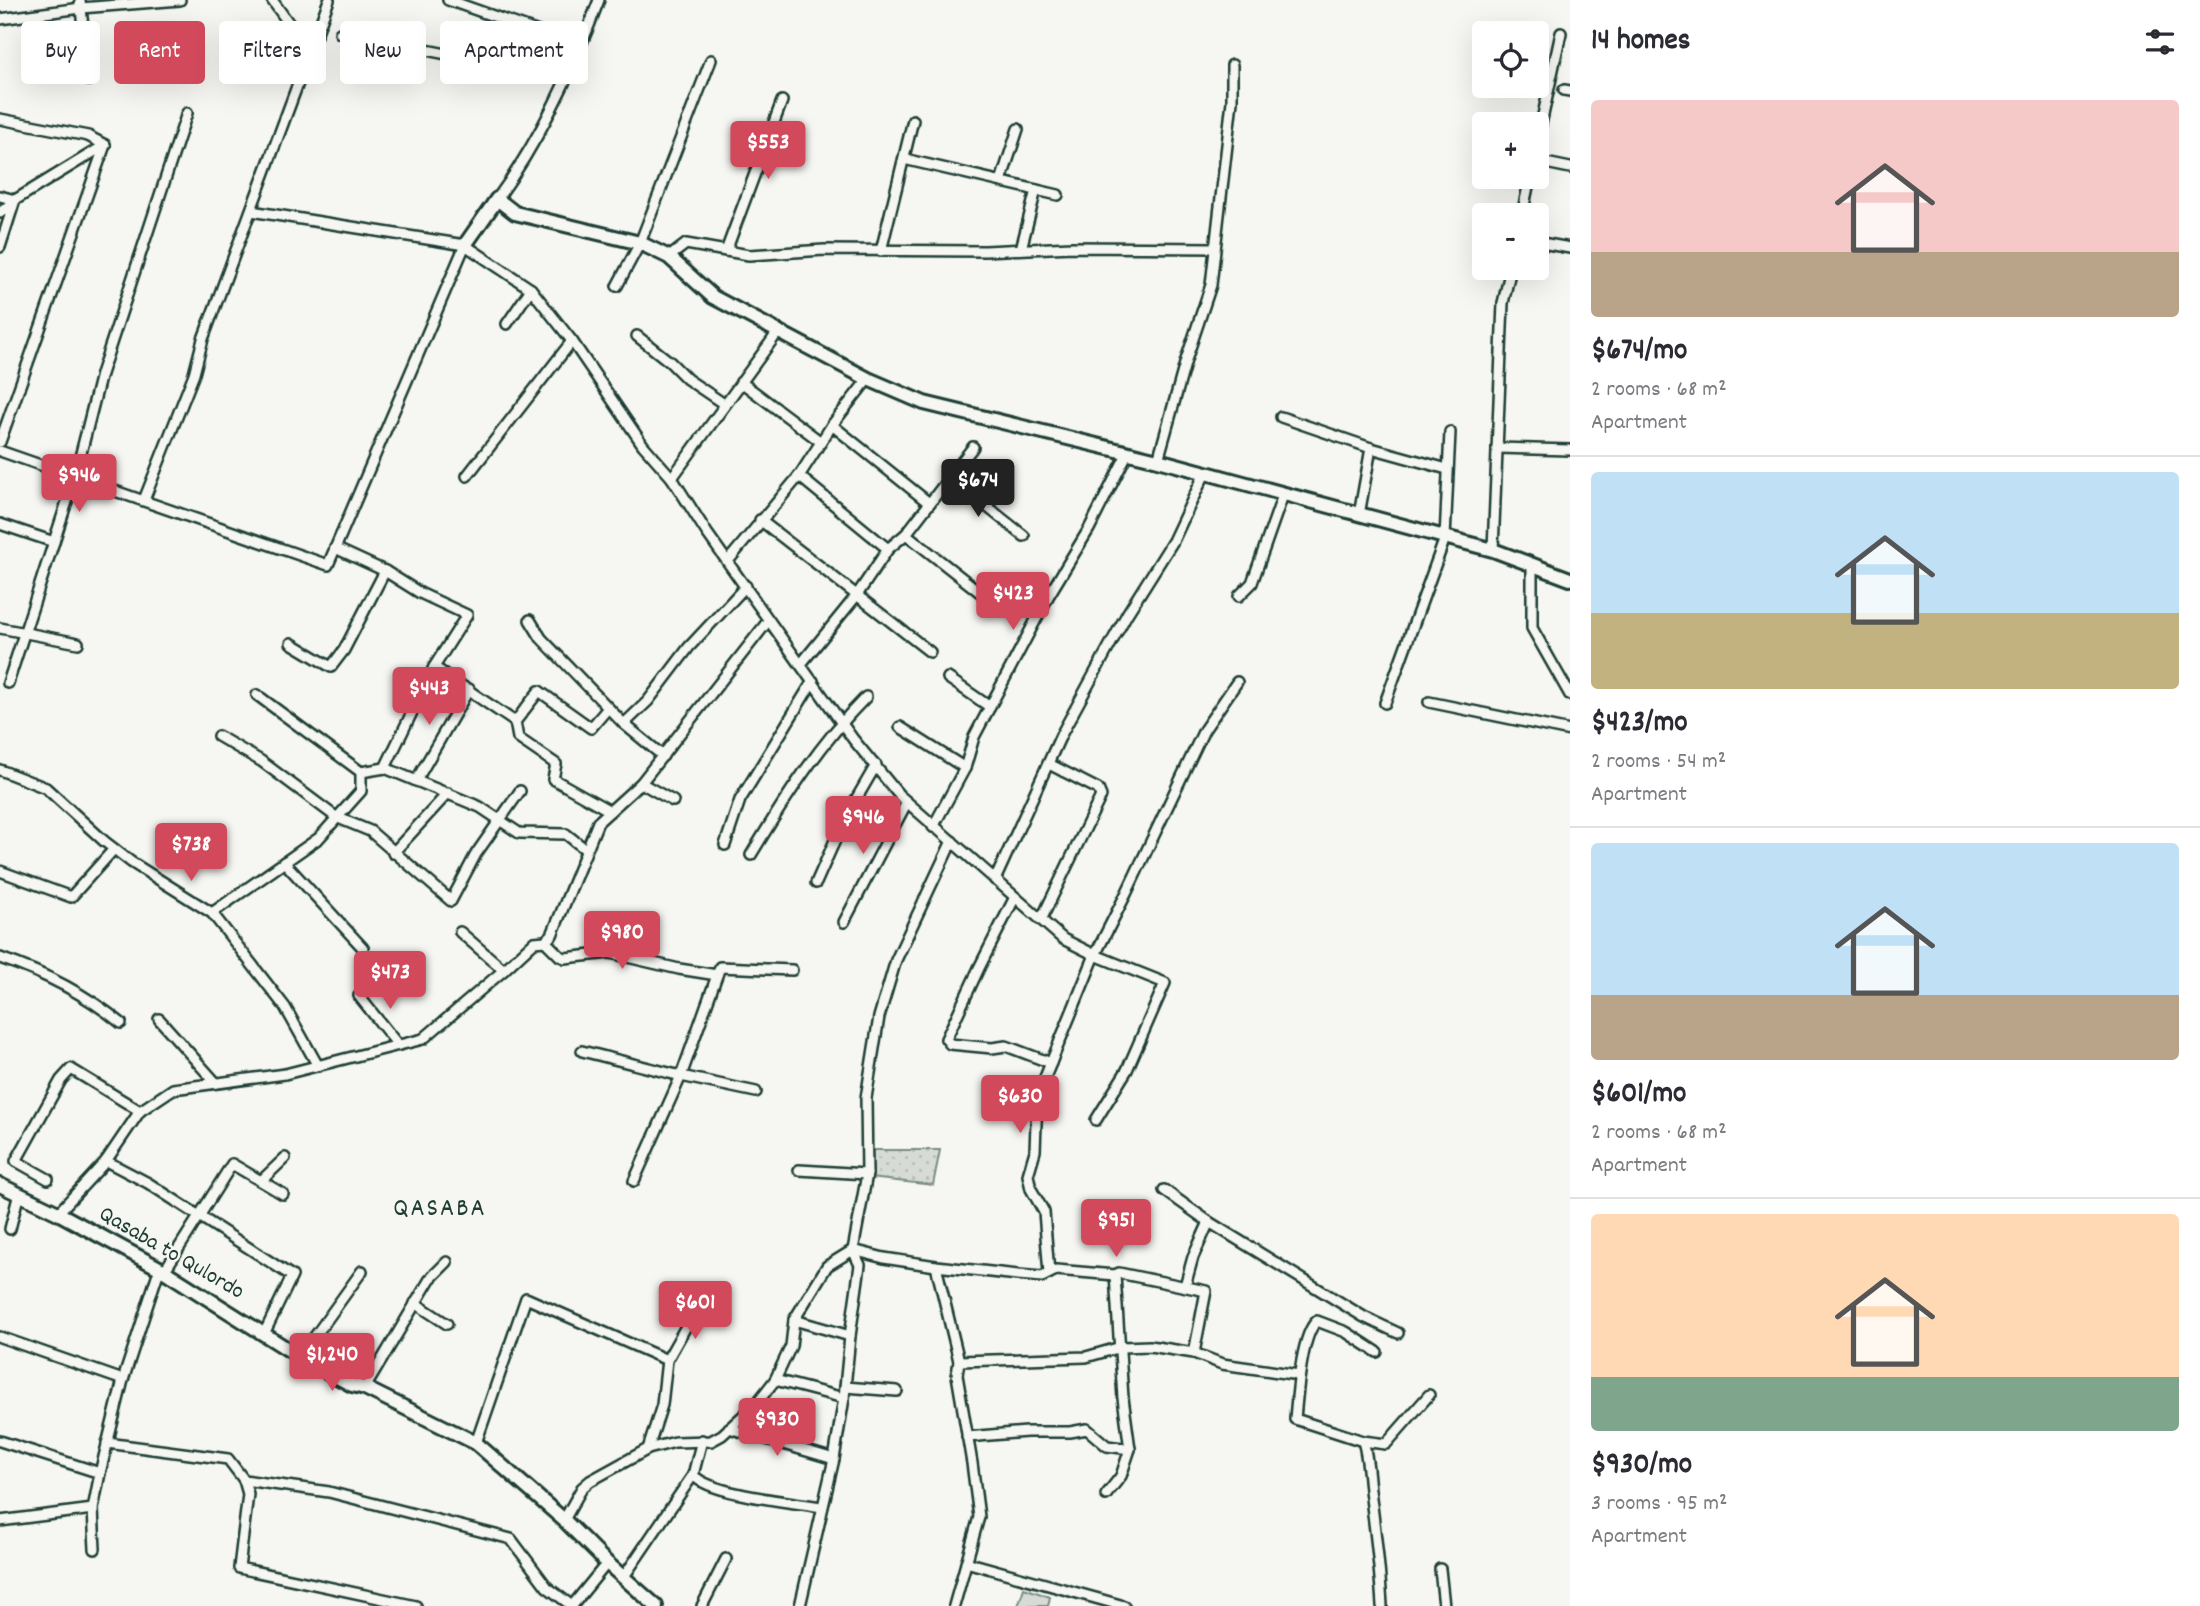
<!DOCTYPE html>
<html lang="en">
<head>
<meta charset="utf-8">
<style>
  :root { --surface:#fff; --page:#f2f2f3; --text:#2b2b33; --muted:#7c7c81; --line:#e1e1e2; --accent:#d1495b }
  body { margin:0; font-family:Dekko,sans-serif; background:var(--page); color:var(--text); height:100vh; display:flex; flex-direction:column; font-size:26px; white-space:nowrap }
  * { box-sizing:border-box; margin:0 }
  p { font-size:23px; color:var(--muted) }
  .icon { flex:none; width:38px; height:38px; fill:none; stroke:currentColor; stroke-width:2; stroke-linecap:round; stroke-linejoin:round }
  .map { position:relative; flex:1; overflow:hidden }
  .panel { display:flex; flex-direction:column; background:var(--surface); width:630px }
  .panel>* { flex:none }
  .hud { position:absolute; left:21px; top:21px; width:665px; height:63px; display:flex; gap:14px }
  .tools { position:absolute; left:1472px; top:21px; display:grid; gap:14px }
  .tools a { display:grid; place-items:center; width:77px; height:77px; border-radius:7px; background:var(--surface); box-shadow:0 7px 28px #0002; font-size:35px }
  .price { position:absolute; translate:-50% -60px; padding:0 16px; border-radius:7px; background:var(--accent); color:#fff; font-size:23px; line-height:46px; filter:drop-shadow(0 2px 4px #0008) }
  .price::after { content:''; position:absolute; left:50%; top:42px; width:21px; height:16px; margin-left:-10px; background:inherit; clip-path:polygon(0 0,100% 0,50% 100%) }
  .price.current { background:#222; color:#fff }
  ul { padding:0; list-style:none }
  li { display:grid; align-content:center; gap:14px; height:371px; padding:0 21px }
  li+li { border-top:2px solid var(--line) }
  li span { display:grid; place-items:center; height:217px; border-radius:7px; color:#555 }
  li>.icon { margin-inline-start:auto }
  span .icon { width:126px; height:126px; fill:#fffc; stroke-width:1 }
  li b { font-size:30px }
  h2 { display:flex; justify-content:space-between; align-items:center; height:84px; padding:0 21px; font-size:30px }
  .tag { padding:0 24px; border-radius:7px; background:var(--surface); box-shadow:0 7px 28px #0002; font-size:24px; line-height:63px }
  .tag.current { background:var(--accent); color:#fff }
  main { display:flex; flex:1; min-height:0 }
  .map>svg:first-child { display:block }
</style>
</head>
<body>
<main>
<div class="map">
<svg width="1570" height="1606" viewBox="0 0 1570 1606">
  <defs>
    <pattern id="garden-dots" width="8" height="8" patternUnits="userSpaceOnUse" patternTransform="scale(1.75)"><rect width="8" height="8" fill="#d6dbd6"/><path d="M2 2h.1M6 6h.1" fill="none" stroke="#b7bdb8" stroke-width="1.8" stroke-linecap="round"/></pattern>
  </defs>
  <rect width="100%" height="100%" fill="#f6f6f2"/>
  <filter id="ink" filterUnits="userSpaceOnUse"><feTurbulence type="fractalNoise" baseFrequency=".0143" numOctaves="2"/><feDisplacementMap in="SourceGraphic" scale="14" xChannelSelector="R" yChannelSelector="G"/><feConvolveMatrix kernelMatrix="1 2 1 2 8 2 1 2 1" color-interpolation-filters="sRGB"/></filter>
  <g filter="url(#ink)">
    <polygon fill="#d6dbd6" stroke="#7a8c85" stroke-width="2" points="1024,1588 1050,1597 1048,1606 1018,1606"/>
    <polygon fill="url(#garden-dots)" stroke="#7a8c85" stroke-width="2" points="870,1150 940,1150 933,1185 870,1178"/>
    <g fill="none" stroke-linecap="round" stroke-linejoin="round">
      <defs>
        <g id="street">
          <polyline points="80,0 89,80"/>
          <polyline points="272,0 290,25 317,33"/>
          <polyline points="448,0 581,47"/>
          <polyline points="0,19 81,8 180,0"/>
          <polyline points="340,33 568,78"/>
          <polyline points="1564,90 1570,91"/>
          <polyline points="0,119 88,136 105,145"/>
          <polyline points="1536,147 1561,33"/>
          <polyline points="904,159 1058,195"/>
          <polyline points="1536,161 1570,168"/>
          <polyline points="1001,181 1018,129"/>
          <polyline points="0,196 15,200 0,247"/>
          <path d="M497 199C541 139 573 69 599 0"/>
          <polyline points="251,211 465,245 531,289 572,341 643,445 672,478 707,533 853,739 899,795 1063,939 1095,955 1165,983 1127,1070 1096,1120"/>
          <polyline points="0,213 15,200 105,145"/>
          <polyline points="1522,215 1530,177"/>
          <polyline points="1536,242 1570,248"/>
          <polyline points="1021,249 1036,190"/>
          <polyline points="726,251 782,101"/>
          <polyline points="881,251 913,120"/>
          <polyline points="669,257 686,244 749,255 824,250 985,251 1072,247 1215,248"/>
          <polyline points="617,286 640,243 711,60"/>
          <polyline points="507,324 531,289"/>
          <polyline points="637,336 670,362 687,379 724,404"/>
          <polyline points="741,382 821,442"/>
          <polyline points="1281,417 1371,448 1447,469"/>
          <polyline points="832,425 929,503"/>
          <polyline points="0,442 105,145"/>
          <polyline points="1497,448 1570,450"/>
          <polyline points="0,451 328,565 465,245"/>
          <polyline points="1158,460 1186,360 1211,285 1232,101 1232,65"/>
          <polyline points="467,476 572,341"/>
          <polyline points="799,476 888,549"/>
          <polyline points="672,478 778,332"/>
          <polyline points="951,478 1024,536"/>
          <polyline points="144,500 194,374 203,339 329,0"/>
          <polyline points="1359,515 1371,448"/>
          <polyline points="760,520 930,652"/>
          <polyline points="0,524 54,542"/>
          <polyline points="906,534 986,597"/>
          <polyline points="335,548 385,571 420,593 467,615 434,667 385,768"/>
          <polyline points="1493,550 1503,303 1511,268"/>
          <polyline points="728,561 799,476 832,425 868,379"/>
          <polyline points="1532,565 1532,628 1570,695"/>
          <polyline points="1239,596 1252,583 1283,495"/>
          <polyline points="530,620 541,638 624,724 663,756"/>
          <polyline points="0,628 78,643"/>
          <polyline points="291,643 331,667 344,650 385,571"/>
          <polyline points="801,664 857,595 888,549 906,534 973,447"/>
          <polyline points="434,667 515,722"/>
          <polyline points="948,678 990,707"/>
          <polyline points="8,683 75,477 101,374 187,113"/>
          <polyline points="257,695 361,772 385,768 480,807 519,833 566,834 585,849"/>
          <polyline points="1429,702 1570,731"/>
          <polyline points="1385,703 1445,538 1450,432"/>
          <polyline points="608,708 591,728 539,691 515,722 518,738 556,764 553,779 610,811"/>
          <polyline points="624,724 648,701 689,647 746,586"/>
          <polyline points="900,727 965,768"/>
          <polyline points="218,736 261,761 336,817 370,831 451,901 476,854 520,791"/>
          <polyline points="0,770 46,788 104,841 131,862 212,913 285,1007 318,1066"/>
          <polyline points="416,781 469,689"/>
          <polyline points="641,783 673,801"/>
          <polyline points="933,827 965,768 974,737 1049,595 1089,529 1127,454"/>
          <polyline points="725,845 740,800 813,681"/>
          <polyline points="393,853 448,793"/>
          <path d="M751 855C784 800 820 743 866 697"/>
          <polyline points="284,862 363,948"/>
          <polyline points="0,871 71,897 114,849"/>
          <polyline points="995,880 1061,735 1127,614 1173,541 1205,473"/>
          <polyline points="816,883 844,820 876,765"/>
          <polyline points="1015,897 979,968 946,1039 950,1044 992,1048 1006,1046 1051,1063"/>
          <polyline points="212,913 319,838 361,791 361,772"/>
          <polyline points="1041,920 1101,796 1098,789 1049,764"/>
          <polyline points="844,922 907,802"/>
          <polyline points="460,932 504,970"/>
          <polyline points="545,941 560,956 565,958 610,953 679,969 717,975"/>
          <path d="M0 958C45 973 84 993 121 1023"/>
          <polyline points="359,996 398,1045"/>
          <polyline points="159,1019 216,1083"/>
          <polyline points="582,1051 681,1076 756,1092"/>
          <polyline points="106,1161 148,1183 292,1276 264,1334"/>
          <polyline points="799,1170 867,1174"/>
          <polyline points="48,1179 16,1161 61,1080 71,1069 140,1111"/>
          <polyline points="261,1181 285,1158"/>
          <polyline points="634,1181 681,1076 720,967 792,970"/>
          <polyline points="1164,1190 1209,1222 1364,1317 1398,1333"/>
          <polyline points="58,1213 106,1161 140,1111 173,1089 285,1074 423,1039 504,970 534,942 545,941 552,935 598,822 641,783 768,621"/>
          <polyline points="10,1229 19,1193"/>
          <polyline points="936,1266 959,1361 957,1375 972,1463 979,1517 954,1606"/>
          <polyline points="1049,1273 1044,1212 1031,1189 1028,1175 1035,1151 1037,1097 1095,955 1126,894 1204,730 1237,682"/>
          <polyline points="1185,1286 1193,1257 1209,1222"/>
          <polyline points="415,1303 447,1324"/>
          <polyline points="794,1320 850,1336"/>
          <polyline points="0,1337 123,1380"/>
          <path d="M1377 1352 1346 1332 1317 1321C1301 1334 1297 1398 1295 1419L1363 1441 1386 1444 1429 1395"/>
          <polyline points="300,1357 362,1271"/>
          <polyline points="959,1361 1086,1357 1121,1347 1150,1346 1194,1353 1222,1364 1299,1375"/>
          <polyline points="775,1380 844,1398"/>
          <polyline points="845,1387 897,1391"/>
          <polyline points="365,1388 430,1279 447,1262"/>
          <polyline points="729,1428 834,1459"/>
          <polyline points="967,1437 1027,1432 1070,1432 1087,1429 1107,1446 1130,1449"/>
          <polyline points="0,1441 100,1473"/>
          <path d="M1363 1441C1368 1458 1368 1472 1370 1490 1375 1529 1380 1567 1382 1606"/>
          <polyline points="107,1443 228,1459 244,1480 329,1492 511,1539 547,1587 572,1606"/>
          <polyline points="476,1443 526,1298 667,1360"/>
          <polyline points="648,1449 662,1405 667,1360 697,1307"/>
          <path d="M693 1475C711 1495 793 1502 821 1507"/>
          <polyline points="244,1480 248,1494 239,1568 416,1606"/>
          <polyline points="1106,1495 1121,1476 1130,1449 1123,1398 1115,1275"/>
          <polyline points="564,1520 582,1488 590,1481 648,1449 675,1442 711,1441 722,1435 757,1403 775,1380 791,1346 794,1320 827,1266 853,1250 884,1258 936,1266 1018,1275 1042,1277 1056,1270 1115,1275 1119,1273 1206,1291 1194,1353"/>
          <polyline points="0,1521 93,1509"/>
          <polyline points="95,1549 93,1509 100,1473 123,1380 157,1276 161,1269 167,1267 232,1164 283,1194"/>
          <polyline points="966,1562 1124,1606"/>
          <polyline points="1440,1569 1444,1606"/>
          <polyline points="623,1578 693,1475 702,1440"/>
          <polyline points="572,1606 607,1563"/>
          <polyline points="702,1606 726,1559"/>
          <polyline points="800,1606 834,1459 844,1398 850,1336 860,1265 853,1250 867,1174 866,1098 879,1017 896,960 952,841"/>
        </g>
        <g id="secondary">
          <polyline points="465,245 497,199 515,213 640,243 669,257 713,297 868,379 924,403 1158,460 1493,550 1570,579"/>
          <polyline points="0,1185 58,1213 161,1269 300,1357 352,1385 365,1388 476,1443 564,1520 607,1563 656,1606"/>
        </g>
      </defs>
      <use href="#street" stroke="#1f3d34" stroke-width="14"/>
      <use href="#secondary" stroke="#1f3d34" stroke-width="18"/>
      <use href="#street" stroke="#f6f6f2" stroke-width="9"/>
      <use href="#secondary" stroke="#f6f6f2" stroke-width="12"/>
    </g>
  </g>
  <g text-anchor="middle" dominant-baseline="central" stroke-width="5" stroke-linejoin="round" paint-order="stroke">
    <g font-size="23" fill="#1f3d34" stroke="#f6f6f2">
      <text transform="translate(171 1254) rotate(30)">Qasaba to Qulordo</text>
    </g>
    <g font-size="26" letter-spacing="2" fill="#1f3d34" stroke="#f6f6f2">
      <text x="440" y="1209">QASABA</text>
    </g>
  </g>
</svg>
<div class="tools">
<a><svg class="icon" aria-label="locate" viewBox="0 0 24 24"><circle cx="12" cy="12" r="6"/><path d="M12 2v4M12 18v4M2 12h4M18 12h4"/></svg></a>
<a>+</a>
<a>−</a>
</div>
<b class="price" style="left:768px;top:181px">$553</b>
<b class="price" style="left:79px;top:514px">$946</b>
<b class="price current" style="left:978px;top:519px">$674</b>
<b class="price" style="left:1013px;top:632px">$423</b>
<b class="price" style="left:429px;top:727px">$443</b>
<b class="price" style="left:863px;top:856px">$946</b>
<b class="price" style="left:191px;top:883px">$738</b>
<b class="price" style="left:622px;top:971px">$980</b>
<b class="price" style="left:390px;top:1011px">$473</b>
<b class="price" style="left:1020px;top:1135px">$630</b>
<b class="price" style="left:1116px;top:1259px">$951</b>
<b class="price" style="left:695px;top:1341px">$601</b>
<b class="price" style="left:332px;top:1393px">$1,240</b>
<b class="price" style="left:777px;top:1458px">$930</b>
<div class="hud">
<a class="tag">Buy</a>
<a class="tag current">Rent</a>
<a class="tag">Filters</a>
<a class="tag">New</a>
<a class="tag">Apartment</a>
</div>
</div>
<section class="panel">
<h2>14 homes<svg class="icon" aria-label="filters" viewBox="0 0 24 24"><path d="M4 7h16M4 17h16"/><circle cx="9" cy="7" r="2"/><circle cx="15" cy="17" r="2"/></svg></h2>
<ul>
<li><span style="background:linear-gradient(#f6c9c9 70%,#b9a48a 0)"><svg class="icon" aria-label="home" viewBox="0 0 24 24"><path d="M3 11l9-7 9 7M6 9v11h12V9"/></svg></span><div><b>$674/mo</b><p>2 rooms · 68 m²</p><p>Apartment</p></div></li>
<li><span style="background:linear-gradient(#bfe0f5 65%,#c2b280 0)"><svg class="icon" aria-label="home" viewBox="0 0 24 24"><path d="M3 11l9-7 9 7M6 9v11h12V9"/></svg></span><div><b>$423/mo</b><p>2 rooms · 54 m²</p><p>Apartment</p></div></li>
<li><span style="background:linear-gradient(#bfe0f5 70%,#b9a48a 0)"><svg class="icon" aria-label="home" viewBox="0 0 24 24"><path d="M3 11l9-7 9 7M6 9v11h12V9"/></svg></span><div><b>$601/mo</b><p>2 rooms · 68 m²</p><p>Apartment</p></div></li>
<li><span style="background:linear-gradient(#ffd9b3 75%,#7fa58c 0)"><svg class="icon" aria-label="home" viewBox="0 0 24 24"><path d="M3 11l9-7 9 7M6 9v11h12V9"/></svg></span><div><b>$930/mo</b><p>3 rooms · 95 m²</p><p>Apartment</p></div></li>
</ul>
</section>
</main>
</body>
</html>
